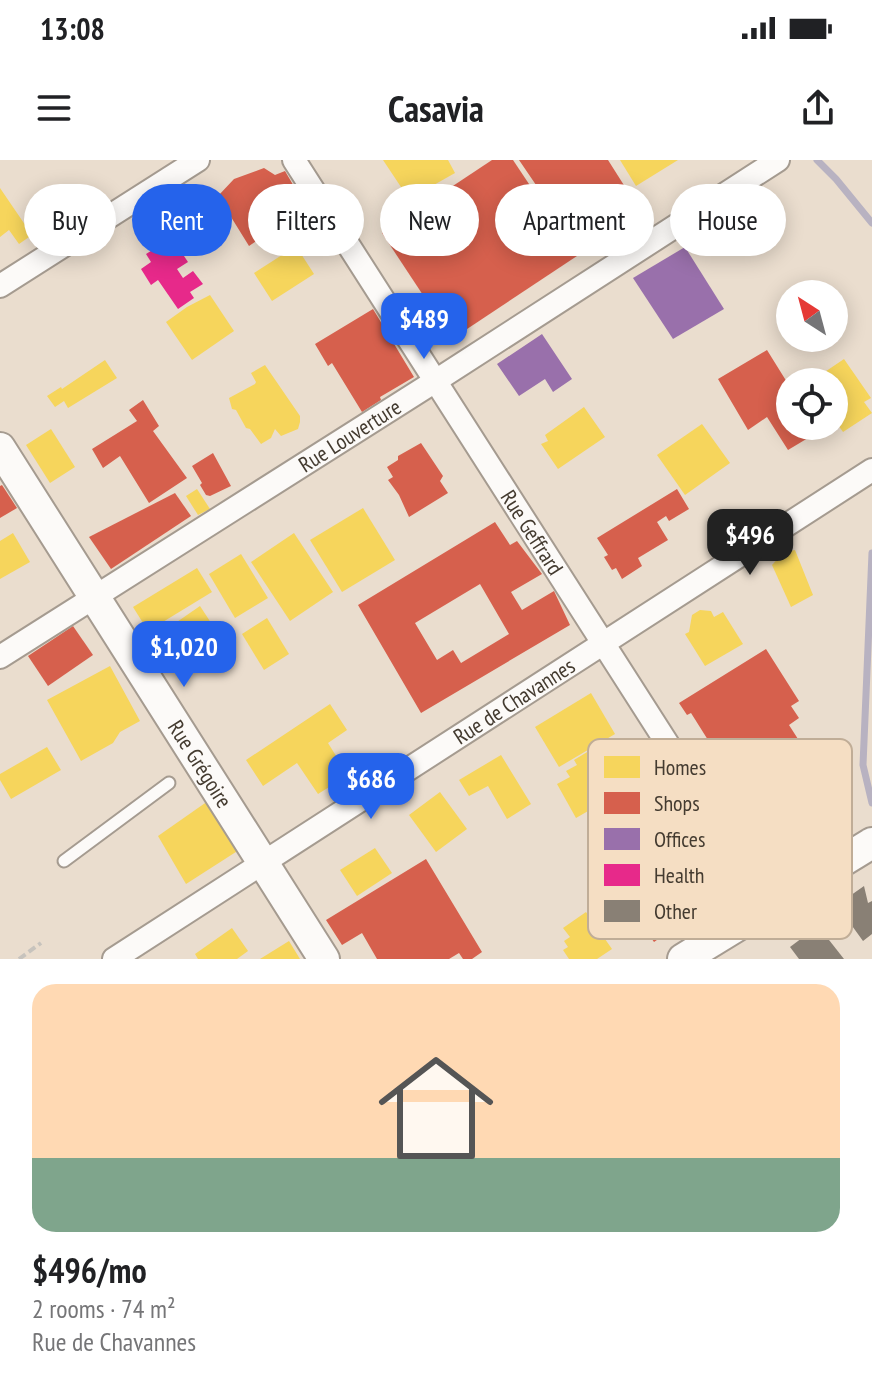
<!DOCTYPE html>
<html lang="en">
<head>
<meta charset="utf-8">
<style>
  :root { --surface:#fff; --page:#f2f2f2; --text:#202124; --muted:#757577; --line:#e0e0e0; --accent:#2563eb }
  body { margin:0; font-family:"PT Sans Narrow",sans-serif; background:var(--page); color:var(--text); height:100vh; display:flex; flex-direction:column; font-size:30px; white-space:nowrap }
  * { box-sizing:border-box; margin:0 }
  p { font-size:26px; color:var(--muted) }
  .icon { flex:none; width:44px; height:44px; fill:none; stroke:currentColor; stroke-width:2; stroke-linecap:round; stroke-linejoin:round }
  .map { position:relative; height:799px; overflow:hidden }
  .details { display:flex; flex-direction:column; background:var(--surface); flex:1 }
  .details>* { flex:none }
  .guide { position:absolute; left:24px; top:24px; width:824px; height:72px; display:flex; gap:16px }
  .needle { width:52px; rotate:324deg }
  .fabs { position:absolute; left:776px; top:120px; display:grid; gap:16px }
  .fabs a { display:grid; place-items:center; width:72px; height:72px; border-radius:50%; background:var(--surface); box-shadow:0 4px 20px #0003; font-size:40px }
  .price { position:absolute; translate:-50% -68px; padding:0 18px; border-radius:16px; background:var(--accent); color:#fff; font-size:26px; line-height:52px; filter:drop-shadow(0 2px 4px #0008) }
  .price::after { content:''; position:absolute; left:50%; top:48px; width:24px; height:18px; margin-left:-12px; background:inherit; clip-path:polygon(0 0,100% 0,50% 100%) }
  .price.on { background:#222; color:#fff }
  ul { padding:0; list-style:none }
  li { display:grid; align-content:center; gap:16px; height:424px; padding:0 32px }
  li+li { border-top:2px solid var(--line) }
  li span { display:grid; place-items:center; height:248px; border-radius:24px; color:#555 }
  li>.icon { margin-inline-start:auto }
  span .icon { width:144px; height:144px; fill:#fffc; stroke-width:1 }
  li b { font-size:34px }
  .pill { padding:0 28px; border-radius:36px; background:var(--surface); box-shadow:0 4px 20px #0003; font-size:28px; line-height:72px }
  .pill.on { background:var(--accent); color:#fff }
  .status { display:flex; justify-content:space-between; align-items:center; height:56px; padding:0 40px; background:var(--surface); direction:ltr }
  .status svg { height:22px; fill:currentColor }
  header { display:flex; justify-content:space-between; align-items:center; height:104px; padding:0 32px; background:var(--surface); font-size:36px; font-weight:800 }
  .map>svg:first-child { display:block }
</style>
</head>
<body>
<div class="status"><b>13:08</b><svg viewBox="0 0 49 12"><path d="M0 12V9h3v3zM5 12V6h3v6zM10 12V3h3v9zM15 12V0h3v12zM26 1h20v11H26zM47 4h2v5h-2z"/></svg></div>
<header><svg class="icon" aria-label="menu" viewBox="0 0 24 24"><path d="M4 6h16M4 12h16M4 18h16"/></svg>Casavia<svg class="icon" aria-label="share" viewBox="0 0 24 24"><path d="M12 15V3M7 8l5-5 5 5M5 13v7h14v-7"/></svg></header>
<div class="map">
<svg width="872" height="799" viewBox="0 0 872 799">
  <rect width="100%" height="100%" fill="#eaddce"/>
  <g fill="#f6d55c">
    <polygon points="383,0 448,0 455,13 409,39"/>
    <polygon points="620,0 678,0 636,26"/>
    <polygon points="0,28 32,75 19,84 9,70 0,77"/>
    <polygon points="296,86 314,114 272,141 254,113"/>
    <polygon points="210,135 234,171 192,200 166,162 187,147"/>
    <polygon points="844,199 871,238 864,242 872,253 843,272 836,262 834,263 834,222 810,222"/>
    <polygon points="105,200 117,218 68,248 64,241 55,247 47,236 61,227 62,229"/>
    <polygon points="265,205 300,256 300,262 298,269 281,276 275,269 271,278 261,284 250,269 246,268 236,250 232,249 229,238 255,224 256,222 251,213"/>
    <polygon points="584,247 605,277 558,309 541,284 548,281 545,275"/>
    <polygon points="702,264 730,303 685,335 657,295"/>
    <polygon points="51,269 75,307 50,323 26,285"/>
    <polygon points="197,329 210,349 198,355 186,336"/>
    <polygon points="363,348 395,400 342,432 310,380"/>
    <polygon points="13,373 30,402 0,419 0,381"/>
    <polygon points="294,373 333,432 290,461 251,402"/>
    <polygon points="795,390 813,435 791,447 772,405 784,392"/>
    <polygon points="241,394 268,438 235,458 209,414"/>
    <polygon points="197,408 212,432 148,471 133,447"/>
    <polygon points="200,446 217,472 178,498 161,473"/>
    <polygon points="700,450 711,451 714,457 723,452 743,484 705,506 685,474 689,472 692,455"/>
    <polygon points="267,458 289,494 264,510 242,474"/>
    <polygon points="110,506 140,561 120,572 113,583 81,601 47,540"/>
    <polygon points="591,533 615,574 559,607 535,567"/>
    <polygon points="330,544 347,570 328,583 343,607 337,611 342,619 318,634 297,603 263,626 246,600"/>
    <polygon points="625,579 647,617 576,658 557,624 570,617 566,611 577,605 574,600 597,586 601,593"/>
    <polygon points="47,587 61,610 11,639 0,620 0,614"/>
    <polygon points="501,595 531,644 507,659 488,626 469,636 459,620"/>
    <polygon points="440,632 467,669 436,692 409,655"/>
    <polygon points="208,641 239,690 186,724 158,676"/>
    <polygon points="375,688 392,713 357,736 340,710"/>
    <polygon points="586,752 612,789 597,799 569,799 563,790 568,787 564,781 570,777 563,768"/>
    <polygon points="232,768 248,791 237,799 198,799 195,794"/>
    <polygon points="289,781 300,799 260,799"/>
  </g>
  <g fill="#d6604d" fill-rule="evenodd">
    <polygon points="492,0 513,0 577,96 452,179 382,73"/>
    <polygon points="519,0 608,0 627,30 610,41 615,48 581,73 588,82 579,88"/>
    <polygon points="264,8 275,15 285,11 306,47 249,86 218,36 234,19"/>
    <polygon points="373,149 414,217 380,237 381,240 362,252 332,203 328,206 315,184"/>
    <polygon points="767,190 790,227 790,266 814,266 818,272 788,290 767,257 748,270 718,219"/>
    <polygon points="143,240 159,266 153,271 187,318 149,343 120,296 103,308 92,289 137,261 129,250"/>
    <polygon points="421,283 443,316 440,321 448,333 409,357 399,335 388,320 393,317 387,307 398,300 398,296"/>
    <polygon points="213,293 231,326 210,336 206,335 200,325 202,323 192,306"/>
    <polygon points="2,325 17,348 0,358 0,326"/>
    <polygon points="677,329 689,349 669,361 666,356 657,362 668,380 638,398 642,406 622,419 616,408 612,410 604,397 608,395 597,378"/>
    <polygon points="175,333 191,356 111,409 89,377"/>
    <path d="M495 362 510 385 517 381 542 414 511 432 522 450 554 431 570 465 421 553 358 445ZM480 424 509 474 461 503 453 490 437 500 415 463Z"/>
    <polygon points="73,466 93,495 48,526 28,496"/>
    <polygon points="766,489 799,541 791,546 799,558 789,565 814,604 775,629 763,609 736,626 716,595 712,597 703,583 708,580 691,553 687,555 679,543"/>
    <polygon points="713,685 740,726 742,734 737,742 729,747 721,736 654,782 644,768 666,752 645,722 672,704 678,713 693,702 700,713 704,710 695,697"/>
    <polygon points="426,699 482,792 472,799 463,799 459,793 449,799 377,799 362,773 342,785 326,760"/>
  </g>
  <g fill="#9970ab">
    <polygon points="685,87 724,149 673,179 633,118"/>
    <polygon points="542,174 572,219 553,232 545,219 519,236 497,204"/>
  </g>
  <polygon fill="#e7298a" points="162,84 166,91 176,84 188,102 177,109 183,118 193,111 203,124 190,132 194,138 178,149 158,120 151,125 141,109 151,102 146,94"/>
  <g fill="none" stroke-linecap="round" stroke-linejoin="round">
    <g stroke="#b8b2c1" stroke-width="7">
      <polyline points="817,0 836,19 872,63"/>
      <polyline points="872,393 863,605 872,643"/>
    </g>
  </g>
  <g fill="#898075">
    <polygon points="864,726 868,743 872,741 872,774 863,781 837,745"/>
    <polygon points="818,766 844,799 799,799 790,787"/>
  </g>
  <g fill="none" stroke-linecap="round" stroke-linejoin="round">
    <defs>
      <polyline id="lane" points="64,701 169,623"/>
      <g id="street">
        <path id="s1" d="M294 0 770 744"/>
        <polyline points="0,126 198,0"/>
        <path id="s2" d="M0 497 437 220 778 0"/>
        <path id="s3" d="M114 799 872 310"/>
      </g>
      <g id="secondary">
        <path id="s4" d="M0 288 324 799"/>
        <polyline points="683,799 872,683"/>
      </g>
    </defs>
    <use href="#lane" stroke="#a59b90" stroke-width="15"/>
    <use href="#street" stroke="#a59b90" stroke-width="26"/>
    <use href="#secondary" stroke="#a59b90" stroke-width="34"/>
    <polyline stroke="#c7c3bd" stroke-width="4" stroke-dasharray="8 4" stroke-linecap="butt" points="19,799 41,783"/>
    <use href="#lane" stroke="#fcfaf8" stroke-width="11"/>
    <use href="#street" stroke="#fcfaf8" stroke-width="22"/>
    <use href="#secondary" stroke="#fcfaf8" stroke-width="30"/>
  </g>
  <g text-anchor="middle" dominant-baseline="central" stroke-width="8" stroke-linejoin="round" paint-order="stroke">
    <g font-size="22" fill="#443b30" stroke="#f5dec3">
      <text stroke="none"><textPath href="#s2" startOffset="414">Rue Louverture</textPath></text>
      <text stroke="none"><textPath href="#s1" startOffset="442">Rue Geffrard</textPath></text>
      <text stroke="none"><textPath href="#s3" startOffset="476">Rue de Chavannes</textPath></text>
      <text stroke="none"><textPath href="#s4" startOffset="374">Rue Grégoire</textPath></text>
    </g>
  </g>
  <rect x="588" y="579" width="264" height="200" rx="12" fill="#f5dec3" stroke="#c0ad97" stroke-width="2"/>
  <rect x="604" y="596" width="36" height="22" fill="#f6d55c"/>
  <rect x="604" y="632" width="36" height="22" fill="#d6604d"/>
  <rect x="604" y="668" width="36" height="22" fill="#9970ab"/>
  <rect x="604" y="704" width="36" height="22" fill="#e7298a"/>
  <rect x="604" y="740" width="36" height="22" fill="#898075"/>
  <g font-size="22" fill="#443b30">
    <text x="654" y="615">Homes</text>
    <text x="654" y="651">Shops</text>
    <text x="654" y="687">Offices</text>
    <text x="654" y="723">Health</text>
    <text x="654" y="759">Other</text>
  </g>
</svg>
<div class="fabs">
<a><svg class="needle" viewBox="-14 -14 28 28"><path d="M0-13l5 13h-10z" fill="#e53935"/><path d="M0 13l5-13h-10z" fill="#757577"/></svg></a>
<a><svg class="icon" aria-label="locate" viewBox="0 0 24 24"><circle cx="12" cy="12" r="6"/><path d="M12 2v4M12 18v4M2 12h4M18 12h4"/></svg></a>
</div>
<b class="price" style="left:424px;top:201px">$489</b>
<b class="price on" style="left:750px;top:417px">$496</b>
<b class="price" style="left:184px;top:529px">$1,020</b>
<b class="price" style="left:371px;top:661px">$686</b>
<div class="guide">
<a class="pill">Buy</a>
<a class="pill on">Rent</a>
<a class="pill">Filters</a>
<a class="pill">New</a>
<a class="pill">Apartment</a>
<a class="pill">House</a>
</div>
</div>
<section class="details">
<ul>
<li><span style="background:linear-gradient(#ffd9b3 70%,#7fa58c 0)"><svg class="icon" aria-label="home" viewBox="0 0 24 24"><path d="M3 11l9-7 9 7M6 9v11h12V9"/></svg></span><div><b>$496/mo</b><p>2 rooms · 74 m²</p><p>Rue de Chavannes</p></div></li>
</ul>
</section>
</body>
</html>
